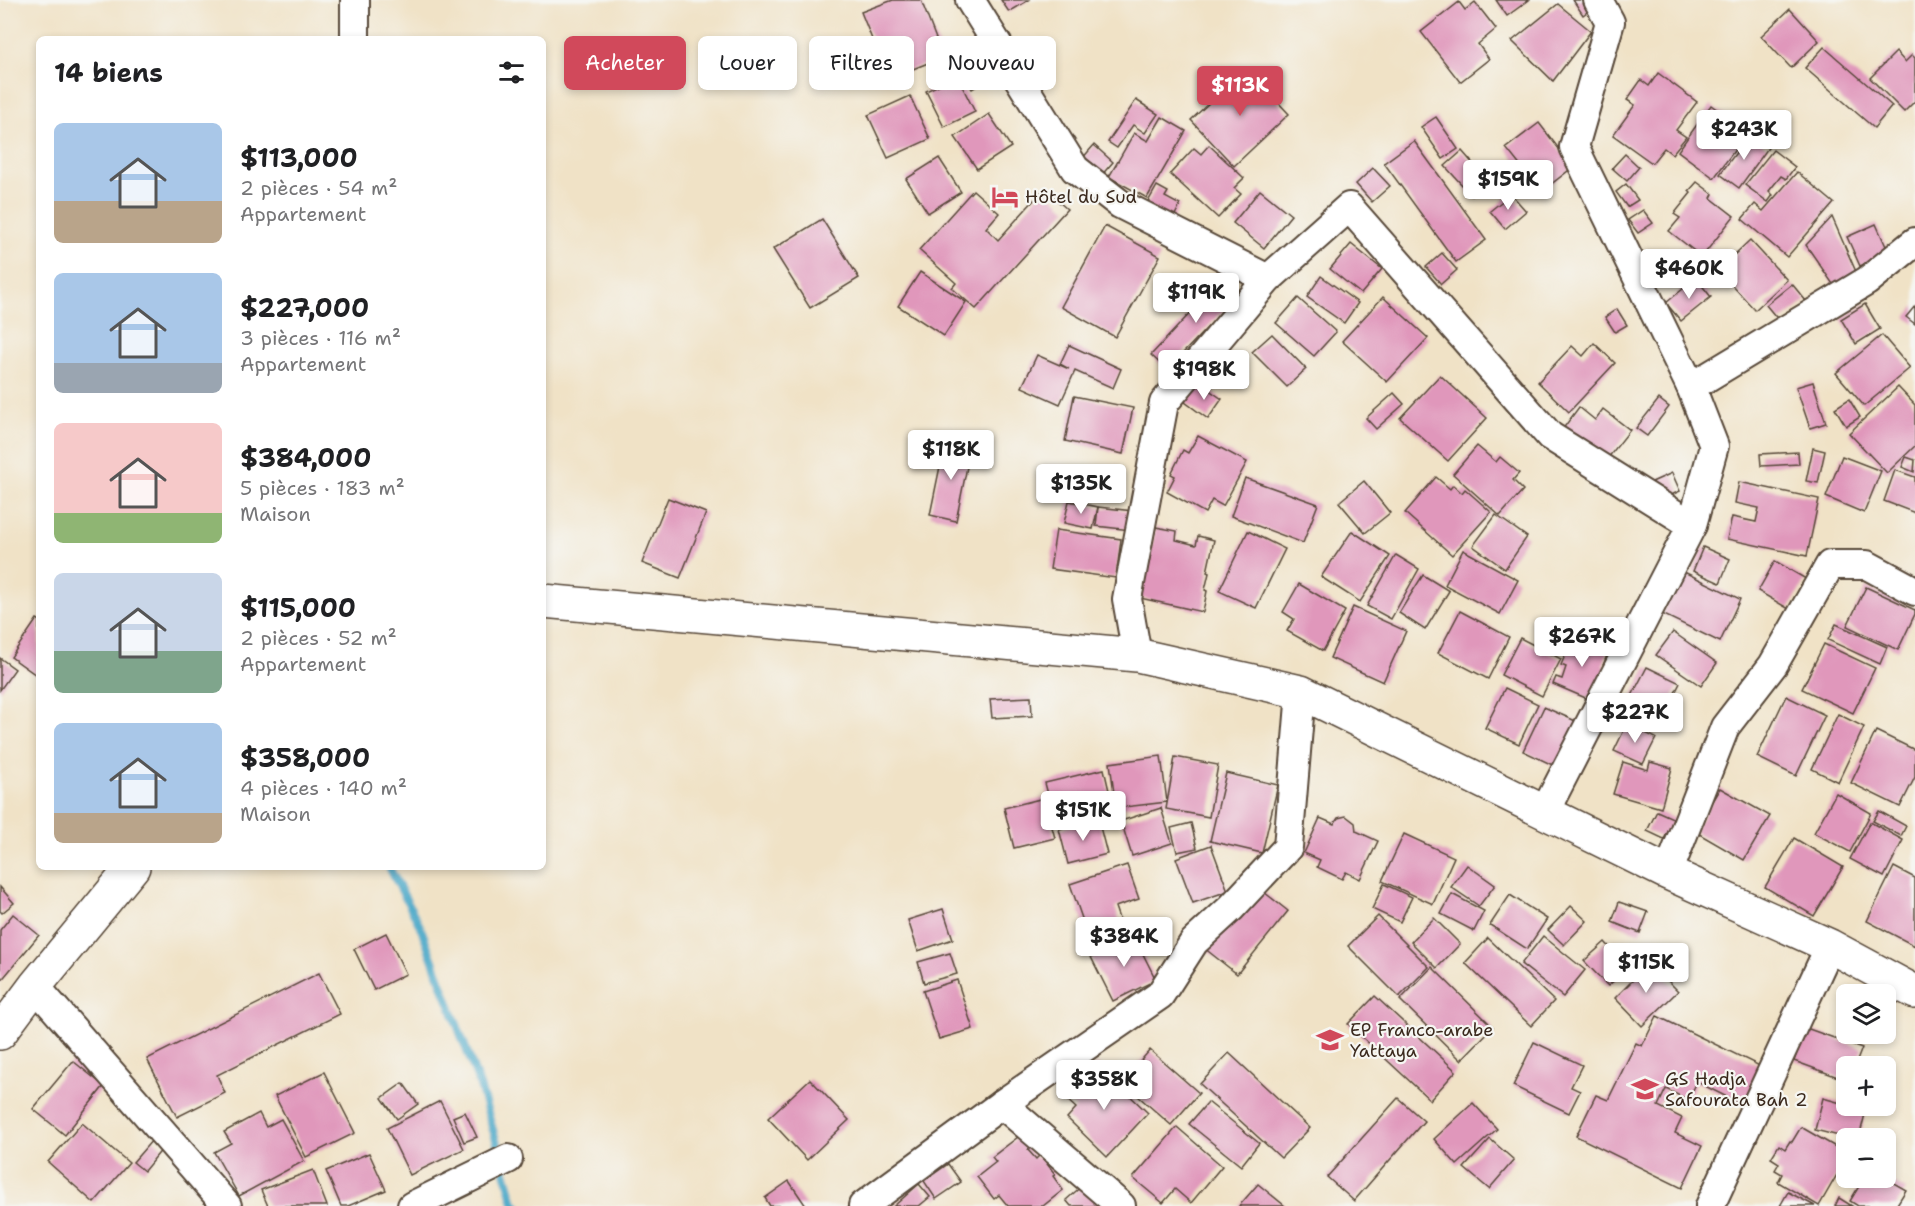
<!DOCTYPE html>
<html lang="fr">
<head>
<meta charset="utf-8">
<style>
  :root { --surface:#fff; --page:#f2f2f2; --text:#202124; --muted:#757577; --accent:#d1495b }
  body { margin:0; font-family:"Shantell Sans",sans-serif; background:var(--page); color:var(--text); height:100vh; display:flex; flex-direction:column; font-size:22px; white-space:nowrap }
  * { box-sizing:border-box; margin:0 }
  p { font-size:20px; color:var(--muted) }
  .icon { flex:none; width:33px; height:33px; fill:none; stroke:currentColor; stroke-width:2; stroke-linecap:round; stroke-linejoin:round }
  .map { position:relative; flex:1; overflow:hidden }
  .side { position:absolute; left:36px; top:36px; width:510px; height:834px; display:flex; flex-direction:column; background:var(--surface); border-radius:9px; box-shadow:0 3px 9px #0003 }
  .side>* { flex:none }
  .hud { position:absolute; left:564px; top:36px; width:570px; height:54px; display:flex; gap:12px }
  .controls { position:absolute; left:1836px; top:984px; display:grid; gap:12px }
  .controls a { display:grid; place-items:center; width:60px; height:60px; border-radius:9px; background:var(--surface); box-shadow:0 3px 9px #0003; font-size:30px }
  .price { position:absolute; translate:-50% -51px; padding:0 14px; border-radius:6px; background:#fff; color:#222; font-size:20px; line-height:39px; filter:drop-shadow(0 2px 3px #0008) }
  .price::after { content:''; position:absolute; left:50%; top:36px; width:18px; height:14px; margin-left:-9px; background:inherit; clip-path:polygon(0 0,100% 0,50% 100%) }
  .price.current { background:var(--accent); color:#fff }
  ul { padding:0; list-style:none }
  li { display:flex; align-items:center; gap:18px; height:150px; padding:0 18px }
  li span { display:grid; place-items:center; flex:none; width:168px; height:120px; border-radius:9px; color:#555 }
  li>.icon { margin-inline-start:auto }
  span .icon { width:72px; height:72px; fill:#fffc; stroke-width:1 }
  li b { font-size:26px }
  h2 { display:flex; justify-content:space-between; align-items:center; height:72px; padding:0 18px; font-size:26px }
  .chip { padding:0 21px; border-radius:9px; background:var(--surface); box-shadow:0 3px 9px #0003; font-size:21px; line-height:54px }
  .chip.current { background:var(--accent); color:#fff }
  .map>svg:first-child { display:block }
</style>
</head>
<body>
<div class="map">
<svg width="1915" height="1206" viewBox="0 0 1915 1206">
  <rect width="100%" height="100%" fill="#f6f6f2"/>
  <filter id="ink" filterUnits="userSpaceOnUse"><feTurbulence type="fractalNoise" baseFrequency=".0167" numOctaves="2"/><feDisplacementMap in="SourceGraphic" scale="12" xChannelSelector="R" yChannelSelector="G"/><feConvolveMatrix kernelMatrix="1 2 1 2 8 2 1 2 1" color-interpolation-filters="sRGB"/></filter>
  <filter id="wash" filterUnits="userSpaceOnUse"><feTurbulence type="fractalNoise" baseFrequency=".008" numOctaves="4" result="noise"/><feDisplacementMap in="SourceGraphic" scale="24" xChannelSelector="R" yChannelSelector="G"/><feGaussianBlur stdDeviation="1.35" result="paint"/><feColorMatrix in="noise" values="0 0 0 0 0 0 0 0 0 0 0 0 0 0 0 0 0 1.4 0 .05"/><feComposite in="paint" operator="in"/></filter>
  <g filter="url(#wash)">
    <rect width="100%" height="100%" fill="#f0e2c6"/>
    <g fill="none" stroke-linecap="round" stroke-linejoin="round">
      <g stroke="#49a7c7" stroke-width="8">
        <polyline points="389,867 420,926 480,1086 501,1157"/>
        <polyline points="504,1168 514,1203 517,1206"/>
      </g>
    </g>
    <g id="blocks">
      <g fill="#e097bb">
        <polygon points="893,0 921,0 943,57 888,79 861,12"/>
        <polygon points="1001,0 1029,0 1009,12"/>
        <polygon points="1496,0 1529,0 1507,16"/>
        <polygon points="1573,0 1590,0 1594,7 1583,15"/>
        <polygon points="1459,2 1465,10 1475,2 1496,29 1478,44 1489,59 1460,82 1421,32"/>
        <polygon points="1558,4 1591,31 1553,81 1512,41"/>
        <polygon points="1790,9 1819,41 1791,68 1761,36"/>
        <polygon points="974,42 995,75 972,89 959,68 951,73 943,60"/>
        <polygon points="1824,47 1892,106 1874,128 1805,68"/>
        <polygon points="1896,52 1905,62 1912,55 1915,58 1915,101 1904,112 1870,78"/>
        <polygon points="1246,68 1289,114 1234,166 1191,120"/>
        <polygon points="1658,73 1697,102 1676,130 1686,137 1672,154 1664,148 1652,163 1613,135 1635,105 1627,100 1641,80 1649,86"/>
        <polygon points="957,76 975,112 944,127 926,91"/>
        <polygon points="910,96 930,139 888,158 868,115"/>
        <polygon points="1136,100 1158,114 1145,133 1133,125 1117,148 1108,142"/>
        <polygon points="1711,105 1748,132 1714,178 1678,151"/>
        <polygon points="989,114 1011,147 977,169 955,137"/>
        <polygon points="1162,117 1186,131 1147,198 1109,177 1134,133 1148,141"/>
        <polygon points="1436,117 1458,149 1443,159 1421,127"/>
        <polygon points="1539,123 1573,167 1541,192 1506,148"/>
        <polygon points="1750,134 1768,148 1739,188 1720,174"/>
        <polygon points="1414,141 1486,240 1456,262 1384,163"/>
        <polygon points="1094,145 1113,162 1100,177 1081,160"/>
        <polygon points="1209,145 1244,178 1234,188 1241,194 1218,218 1170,174 1194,148 1201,154"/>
        <polygon points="1773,150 1795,167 1786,179 1781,176 1769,191 1773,195 1768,202 1745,185"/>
        <polygon points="1462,151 1489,182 1472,196 1445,166"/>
        <polygon points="1625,154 1639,167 1627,181 1612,168"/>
        <polygon points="939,158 961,192 928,213 906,179"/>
        <polygon points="1373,168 1390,186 1372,202 1356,184"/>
        <polygon points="1797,172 1834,203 1787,257 1742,219 1755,204 1763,211"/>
        <polygon points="1697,182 1713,194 1711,198 1734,216 1702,257 1669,231 1680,218 1674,214 1691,193 1689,191"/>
        <polygon points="1626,184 1638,200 1627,207 1616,192"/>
        <polygon points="1157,186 1168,192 1165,197 1180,205 1171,223 1144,209"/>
        <polygon points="1044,189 1067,209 976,309 952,288 956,283 919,250 973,190 999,213 986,228 998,240"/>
        <polygon points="1260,190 1291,215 1264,248 1233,223"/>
        <polygon points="1511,194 1526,211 1505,229 1490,211"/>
        <polygon points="1643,210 1653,223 1638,233 1628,220"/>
        <polygon points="1832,217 1857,274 1837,290 1806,245"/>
        <polygon points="822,219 859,278 810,308 773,249"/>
        <polygon points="1876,224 1889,253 1860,266 1847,237"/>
        <polygon points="1105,226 1160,256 1115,337 1061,307"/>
        <polygon points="1750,240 1787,280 1755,310 1718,270"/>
        <polygon points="1351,244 1382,269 1361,294 1330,269"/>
        <polygon points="1442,253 1457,270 1441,284 1426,267"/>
        <polygon points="920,272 966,302 944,336 898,306"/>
        <polygon points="1321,276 1358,303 1344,323 1307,297"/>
        <polygon points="1224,277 1240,293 1167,370 1151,355"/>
        <polygon points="1696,278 1711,297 1681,321 1666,303"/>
        <polygon points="1792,284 1806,301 1780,322 1766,305"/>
        <polygon points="1383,297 1428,338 1387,382 1342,341"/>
        <polygon points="1298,298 1336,332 1314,356 1276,323"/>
        <polygon points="1865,304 1880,329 1856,344 1841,319"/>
        <polygon points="1915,306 1915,324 1906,317"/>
        <polygon points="1617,309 1627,325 1615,332 1605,317"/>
        <polygon points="1272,334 1306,369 1287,387 1252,352"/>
        <polygon points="1882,335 1910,368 1864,406 1836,373"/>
        <polygon points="1594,343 1615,363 1569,412 1538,382 1572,346 1583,356"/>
        <polygon points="1069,345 1121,369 1113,388 1075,371 1060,404 1022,387 1037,355 1069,369 1060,364"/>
        <polygon points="1440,375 1487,418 1448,461 1400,418"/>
        <polygon points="1813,382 1826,423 1810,428 1796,387"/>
        <polygon points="1199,383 1222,399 1208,419 1185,402"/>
        <polygon points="1898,387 1915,405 1915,446 1887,473 1849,433"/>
        <polygon points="1394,393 1404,404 1376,429 1366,418"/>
        <polygon points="1074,396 1133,408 1123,454 1065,441"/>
        <polygon points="1659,399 1669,407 1647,436 1636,428"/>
        <polygon points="1849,399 1860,417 1846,426 1835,408"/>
        <polygon points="1579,407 1595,420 1603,409 1630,430 1604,463 1562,430"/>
        <polygon points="1198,436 1247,462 1223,506 1212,500 1205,513 1167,492 1175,476 1171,474 1183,450 1188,453"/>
        <polygon points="945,442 971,447 956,521 930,515"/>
        <polygon points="1477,446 1496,462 1500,457 1519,473 1513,480 1523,490 1500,516 1453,474"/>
        <polygon points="1813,448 1825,451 1818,483 1806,481"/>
        <polygon points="1798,452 1799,464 1761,466 1760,454"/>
        <polygon points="1842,456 1881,471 1864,513 1826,497"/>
        <polygon points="1906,457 1915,460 1914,472 1902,467"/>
        <polygon points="1895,470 1915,477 1915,513 1884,501"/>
        <polygon points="1672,473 1680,491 1660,500 1652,482"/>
        <polygon points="1436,477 1450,489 1453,485 1462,493 1465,489 1491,512 1452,555 1405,513"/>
        <polygon points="1245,478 1318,504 1303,543 1231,516"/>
        <polygon points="1364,481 1390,513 1365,533 1339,502"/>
        <polygon points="1739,482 1819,499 1807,556 1727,539 1732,517 1756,522 1759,508 1735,503"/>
        <polygon points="668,498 706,513 680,578 642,563"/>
        <polygon points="1069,501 1098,507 1093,529 1064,523"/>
        <polygon points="1098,507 1133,511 1131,530 1096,526"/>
        <polygon points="1496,515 1527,537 1505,569 1473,546"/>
        <polygon points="1156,527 1177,531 1176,540 1196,545 1198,536 1214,540 1207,572 1209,573 1205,590 1207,591 1203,612 1140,598"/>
        <polygon points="1056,530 1121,539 1116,578 1050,569"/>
        <polygon points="1248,531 1285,549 1256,608 1219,591"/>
        <polygon points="1352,531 1390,556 1360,602 1321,577"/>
        <polygon points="1703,547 1730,559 1720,583 1693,571"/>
        <polygon points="1463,550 1518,580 1500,614 1445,585"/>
        <polygon points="1396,555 1419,569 1391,619 1367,606"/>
        <polygon points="1775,561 1806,579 1789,609 1758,591"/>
        <polygon points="1682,571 1740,599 1720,642 1662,614"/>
        <polygon points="1423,575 1449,591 1425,630 1399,613"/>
        <polygon points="1299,584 1345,611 1323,651 1287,631 1294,619 1283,612"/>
        <polygon points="1866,587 1915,610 1915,614 1898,650 1847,626"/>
        <polygon points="1353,607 1406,631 1383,682 1330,658"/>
        <polygon points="1460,611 1509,637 1488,679 1438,653"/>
        <polygon points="37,619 39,620 39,677 11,657"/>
        <polygon points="1836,624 1887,647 1880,664 1828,640"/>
        <polygon points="1673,632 1717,663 1701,686 1656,655"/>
        <polygon points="1573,637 1608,652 1603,666 1608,668 1588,699 1553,684 1556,677 1562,679 1566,667 1561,665"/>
        <polygon points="1520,638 1561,659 1542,696 1501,675"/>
        <polygon points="1824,644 1875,668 1853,713 1802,689"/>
        <polygon points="0,658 15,669 0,690"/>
        <polygon points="1647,667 1680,683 1655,732 1622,715"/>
        <polygon points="1505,688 1538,704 1519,744 1485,728"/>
        <polygon points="1786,696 1825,715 1796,776 1757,757"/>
        <polygon points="1031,697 1032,716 992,718 990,699"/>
        <polygon points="1544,707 1580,723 1559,768 1523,751"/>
        <polygon points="1838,714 1864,727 1838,782 1812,769"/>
        <polygon points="1627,724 1656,738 1643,764 1614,751"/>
        <polygon points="1876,731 1915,750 1915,777 1900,807 1851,783"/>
        <polygon points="1161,756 1167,802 1116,808 1110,763"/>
        <polygon points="1175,757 1218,765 1209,817 1166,809"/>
        <polygon points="1623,762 1648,770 1650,762 1672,768 1661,808 1613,794"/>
        <polygon points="1104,769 1113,808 1055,821 1045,783"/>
        <polygon points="1226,773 1278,785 1262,853 1210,841"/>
        <polygon points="1720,788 1770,816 1744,860 1694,831"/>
        <polygon points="1836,793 1871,813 1850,852 1814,833"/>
        <polygon points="1044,798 1055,838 1014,848 1004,808"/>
        <polygon points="1161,808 1172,843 1132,856 1121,821"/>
        <polygon points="1657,811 1675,819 1664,839 1647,831"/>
        <polygon points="1879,811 1906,826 1901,836 1873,821"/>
        <polygon points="1346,816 1355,823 1356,831 1378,841 1360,879 1346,872 1342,879 1317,867 1320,860 1304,853 1320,818 1334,824 1338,818"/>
        <polygon points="1098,819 1107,854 1068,864 1059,829"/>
        <polygon points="1870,822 1903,840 1884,877 1850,859"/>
        <polygon points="1191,823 1197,848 1177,852 1171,828"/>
        <polygon points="1404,834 1454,857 1433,904 1382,881"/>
        <polygon points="1794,838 1843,867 1814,916 1765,887"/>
        <polygon points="1211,845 1228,891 1193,903 1176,858"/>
        <polygon points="1127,865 1139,899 1115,907 1125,936 1092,947 1070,884"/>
        <polygon points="1467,865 1495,885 1479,906 1451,887"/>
        <polygon points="1894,867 1915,878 1915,946 1867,921"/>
        <polygon points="1384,884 1412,897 1400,922 1372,909"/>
        <polygon points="1255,885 1288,911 1237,974 1204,948"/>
        <polygon points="0,887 14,903 2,913 0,911"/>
        <polygon points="1452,894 1484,911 1474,931 1441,914"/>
        <polygon points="1510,895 1547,919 1527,949 1490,925"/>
        <polygon points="1619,902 1648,912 1640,933 1612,922"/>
        <polygon points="1571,906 1587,921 1564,945 1548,930"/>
        <polygon points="943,909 953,939 918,951 908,920"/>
        <polygon points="13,914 39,935 0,982 0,930"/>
        <polygon points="1378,916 1429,967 1399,997 1348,946"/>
        <polygon points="1434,918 1460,944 1437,968 1411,942"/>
        <polygon points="386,933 406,974 374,990 354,949"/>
        <polygon points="1134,936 1156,980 1113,1001 1091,957"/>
        <polygon points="1543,936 1585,970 1563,997 1521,964"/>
        <polygon points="1488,938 1554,1001 1531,1026 1465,963"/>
        <polygon points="1605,942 1628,968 1608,986 1584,961"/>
        <polygon points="950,953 957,974 924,983 918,962"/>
        <polygon points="1650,963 1678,991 1642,1026 1615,998"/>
        <polygon points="1432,967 1493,1027 1461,1060 1400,1000"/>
        <polygon points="319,973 340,1014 217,1075 225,1093 177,1117 147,1059"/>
        <polygon points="957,980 973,1029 939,1039 923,991"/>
        <polygon points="1375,996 1456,1071 1430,1100 1348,1024"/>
        <polygon points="1657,1016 1764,1068 1745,1106 1697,1082 1688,1100 1666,1089 1658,1106 1682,1118 1675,1133 1702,1146 1682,1188 1576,1136 1596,1095 1608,1100 1636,1043 1642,1046"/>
        <polygon points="1806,1028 1862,1048 1855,1066 1846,1066 1846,1080 1794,1061"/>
        <polygon points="1534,1042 1582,1065 1571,1087 1580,1091 1569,1113 1513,1086"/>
        <polygon points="1150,1050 1199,1093 1171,1125 1122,1082"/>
        <polygon points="1229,1053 1310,1128 1281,1158 1200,1084"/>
        <polygon points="73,1061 104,1086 65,1135 33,1109"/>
        <polygon points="1097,1064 1148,1113 1107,1157 1067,1118 1076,1108 1063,1096 1079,1080 1088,1088 1092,1084 1085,1077"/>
        <polygon points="324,1072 355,1133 306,1157 275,1096"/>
        <polygon points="810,1079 849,1120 807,1160 768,1118"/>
        <polygon points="403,1083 418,1104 397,1119 382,1098"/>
        <polygon points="1398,1098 1424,1121 1354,1201 1327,1177"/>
        <polygon points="1823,1098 1866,1110 1859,1138 1847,1138 1815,1130"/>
        <polygon points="440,1101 464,1149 410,1175 387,1128"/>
        <polygon points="1208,1102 1259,1143 1241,1166 1189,1124"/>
        <polygon points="1473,1103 1497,1129 1457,1165 1434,1139"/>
        <polygon points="465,1112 477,1137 464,1142 453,1117"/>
        <polygon points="259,1113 266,1127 281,1119 304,1161 239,1196 214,1152 231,1143 224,1132"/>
        <polygon points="82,1123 129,1163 94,1203 48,1162"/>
        <polygon points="1177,1127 1222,1166 1191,1203 1175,1189 1163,1203 1133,1178"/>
        <polygon points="1801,1127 1846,1153 1846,1159 1819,1206 1778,1182 1782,1174 1775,1170 1779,1163 1771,1158 1779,1145 1785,1149 1790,1141 1792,1142"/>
        <polygon points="1022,1134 1032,1147 1028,1150 1036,1159 1040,1155 1055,1174 1053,1176 1063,1190 1043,1206 1008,1206 999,1195 994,1199 977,1177 996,1162 992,1157"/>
        <polygon points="153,1139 163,1148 144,1171 133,1162"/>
        <polygon points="1490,1139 1514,1160 1489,1189 1464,1168"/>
        <polygon points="369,1153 386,1190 348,1206 341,1206 326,1171"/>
        <polygon points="948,1164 961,1182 936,1199 924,1181"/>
        <polygon points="313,1170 327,1206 268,1206 261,1190"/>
        <polygon points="1864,1178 1885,1178 1906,1190 1896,1206 1858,1206 1850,1201"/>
        <polygon points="789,1181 806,1206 770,1206 765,1198"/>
        <polygon points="919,1184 930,1197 919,1206 894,1206"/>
        <polygon points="1084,1184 1103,1206 1071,1206 1066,1200"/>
        <polygon points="1258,1184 1285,1206 1239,1206"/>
        <polygon points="1788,1192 1815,1206 1780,1206"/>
        <polygon points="1839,1198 1852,1206 1835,1206"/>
      </g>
    </g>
  </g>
  <g filter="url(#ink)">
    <use href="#blocks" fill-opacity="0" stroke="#564637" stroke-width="1.5"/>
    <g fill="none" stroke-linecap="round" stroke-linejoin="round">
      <defs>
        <g id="street">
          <polyline points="970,0 1075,169 1120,204 1268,279"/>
          <polyline points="355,39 355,0"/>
          <polyline points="1691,387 1867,281 1915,242"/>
          <polyline points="1137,655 1127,599 1164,403 1268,279 1349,207 1550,436 1692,525"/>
          <polyline points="1544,813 1692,525 1714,446 1691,387 1574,147 1610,22 1598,0"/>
          <polyline points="1668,873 1725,727 1773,665 1830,565 1867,565 1915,591"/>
          <polyline points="35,986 227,1206"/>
          <polyline points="412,1206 508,1159"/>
          <polyline points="863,1206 1002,1104"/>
          <polyline points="1121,1206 1002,1104 1160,995 1194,942 1231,908 1288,847 1301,692"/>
          <polyline points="1710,1206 1830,946"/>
        </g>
        <g id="primary">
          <polyline points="543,601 1137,655 1301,692 1668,873 1830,946 1915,992"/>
          <polyline points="0,1033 35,986 133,867"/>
        </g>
      </defs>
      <use href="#street" stroke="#564637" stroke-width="32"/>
      <use href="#primary" stroke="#564637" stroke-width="36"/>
      <use href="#street" stroke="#fff" stroke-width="28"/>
      <use href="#primary" stroke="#fff" stroke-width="33"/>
    </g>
  </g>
  <defs>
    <symbol id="hotel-bare" viewBox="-9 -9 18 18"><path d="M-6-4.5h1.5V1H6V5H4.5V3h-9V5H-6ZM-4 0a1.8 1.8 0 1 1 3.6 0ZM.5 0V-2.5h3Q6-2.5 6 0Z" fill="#d1495b" stroke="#f6f6f2" stroke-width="2.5" paint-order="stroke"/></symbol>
    <symbol id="school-bare" viewBox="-9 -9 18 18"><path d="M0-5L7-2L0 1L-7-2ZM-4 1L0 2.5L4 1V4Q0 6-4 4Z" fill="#d1495b" stroke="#f6f6f2" stroke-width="2.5" paint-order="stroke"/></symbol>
  </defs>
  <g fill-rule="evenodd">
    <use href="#hotel-bare" x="986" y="178" width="38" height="38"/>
    <use href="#school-bare" x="1311" y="1021" width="38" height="38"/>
    <use href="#school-bare" x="1626" y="1070" width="38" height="38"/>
  </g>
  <g text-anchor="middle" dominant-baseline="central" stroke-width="4.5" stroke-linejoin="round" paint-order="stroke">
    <g font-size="18" fill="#3b2a1e" stroke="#f6f6f2" text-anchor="start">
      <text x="1025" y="197">Hôtel du Sud</text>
      <text x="1350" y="1030">EP Franco-arabe<tspan x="1350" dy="21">Yattaya</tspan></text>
      <text x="1665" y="1079">GS Hadja<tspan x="1665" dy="21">Safourata Bah 2</tspan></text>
    </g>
  </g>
</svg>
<div class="controls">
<a><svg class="icon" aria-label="layers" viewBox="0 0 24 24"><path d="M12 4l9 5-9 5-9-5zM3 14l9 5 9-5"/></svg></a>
<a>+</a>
<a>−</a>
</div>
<b class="price current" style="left:1240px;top:117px">$113K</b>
<b class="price" style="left:1744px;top:161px">$243K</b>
<b class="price" style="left:1508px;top:211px">$159K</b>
<b class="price" style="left:1689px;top:300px">$460K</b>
<b class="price" style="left:1196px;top:324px">$119K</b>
<b class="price" style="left:1204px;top:401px">$198K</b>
<b class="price" style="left:951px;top:481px">$118K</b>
<b class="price" style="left:1081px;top:515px">$135K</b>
<b class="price" style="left:1582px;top:668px">$267K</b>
<b class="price" style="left:1635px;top:744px">$227K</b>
<b class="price" style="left:1083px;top:842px">$151K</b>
<b class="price" style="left:1124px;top:968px">$384K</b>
<b class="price" style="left:1646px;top:994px">$115K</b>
<b class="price" style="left:1104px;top:1111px">$358K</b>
<div class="hud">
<a class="chip current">Acheter</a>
<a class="chip">Louer</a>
<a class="chip">Filtres</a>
<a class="chip">Nouveau</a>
</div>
<section class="side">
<h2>14 biens<svg class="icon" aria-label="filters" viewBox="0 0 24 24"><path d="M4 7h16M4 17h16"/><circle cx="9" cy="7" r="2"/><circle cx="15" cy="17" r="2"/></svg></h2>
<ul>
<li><span style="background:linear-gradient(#a9c7e8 65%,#b9a48a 0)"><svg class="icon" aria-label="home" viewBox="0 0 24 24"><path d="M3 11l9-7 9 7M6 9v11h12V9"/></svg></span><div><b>$113,000</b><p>2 pièces · 54 m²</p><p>Appartement</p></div></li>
<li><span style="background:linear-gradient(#a9c7e8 75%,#9aa5b1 0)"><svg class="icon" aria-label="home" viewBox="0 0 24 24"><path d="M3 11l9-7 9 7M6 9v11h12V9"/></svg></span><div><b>$227,000</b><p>3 pièces · 116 m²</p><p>Appartement</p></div></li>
<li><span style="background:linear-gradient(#f6c9c9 75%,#8fb573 0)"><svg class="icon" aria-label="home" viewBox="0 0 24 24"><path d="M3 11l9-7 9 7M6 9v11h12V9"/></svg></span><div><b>$384,000</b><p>5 pièces · 183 m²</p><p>Maison</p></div></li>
<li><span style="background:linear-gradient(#c9d6e8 65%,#7fa58c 0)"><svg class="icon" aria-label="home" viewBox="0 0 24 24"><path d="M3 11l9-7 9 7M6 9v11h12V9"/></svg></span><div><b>$115,000</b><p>2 pièces · 52 m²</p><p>Appartement</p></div></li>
<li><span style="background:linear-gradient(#a9c7e8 75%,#b9a48a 0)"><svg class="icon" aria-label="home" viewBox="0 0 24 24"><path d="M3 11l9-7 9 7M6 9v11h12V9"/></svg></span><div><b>$358,000</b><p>4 pièces · 140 m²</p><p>Maison</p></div></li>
</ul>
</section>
</div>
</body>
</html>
